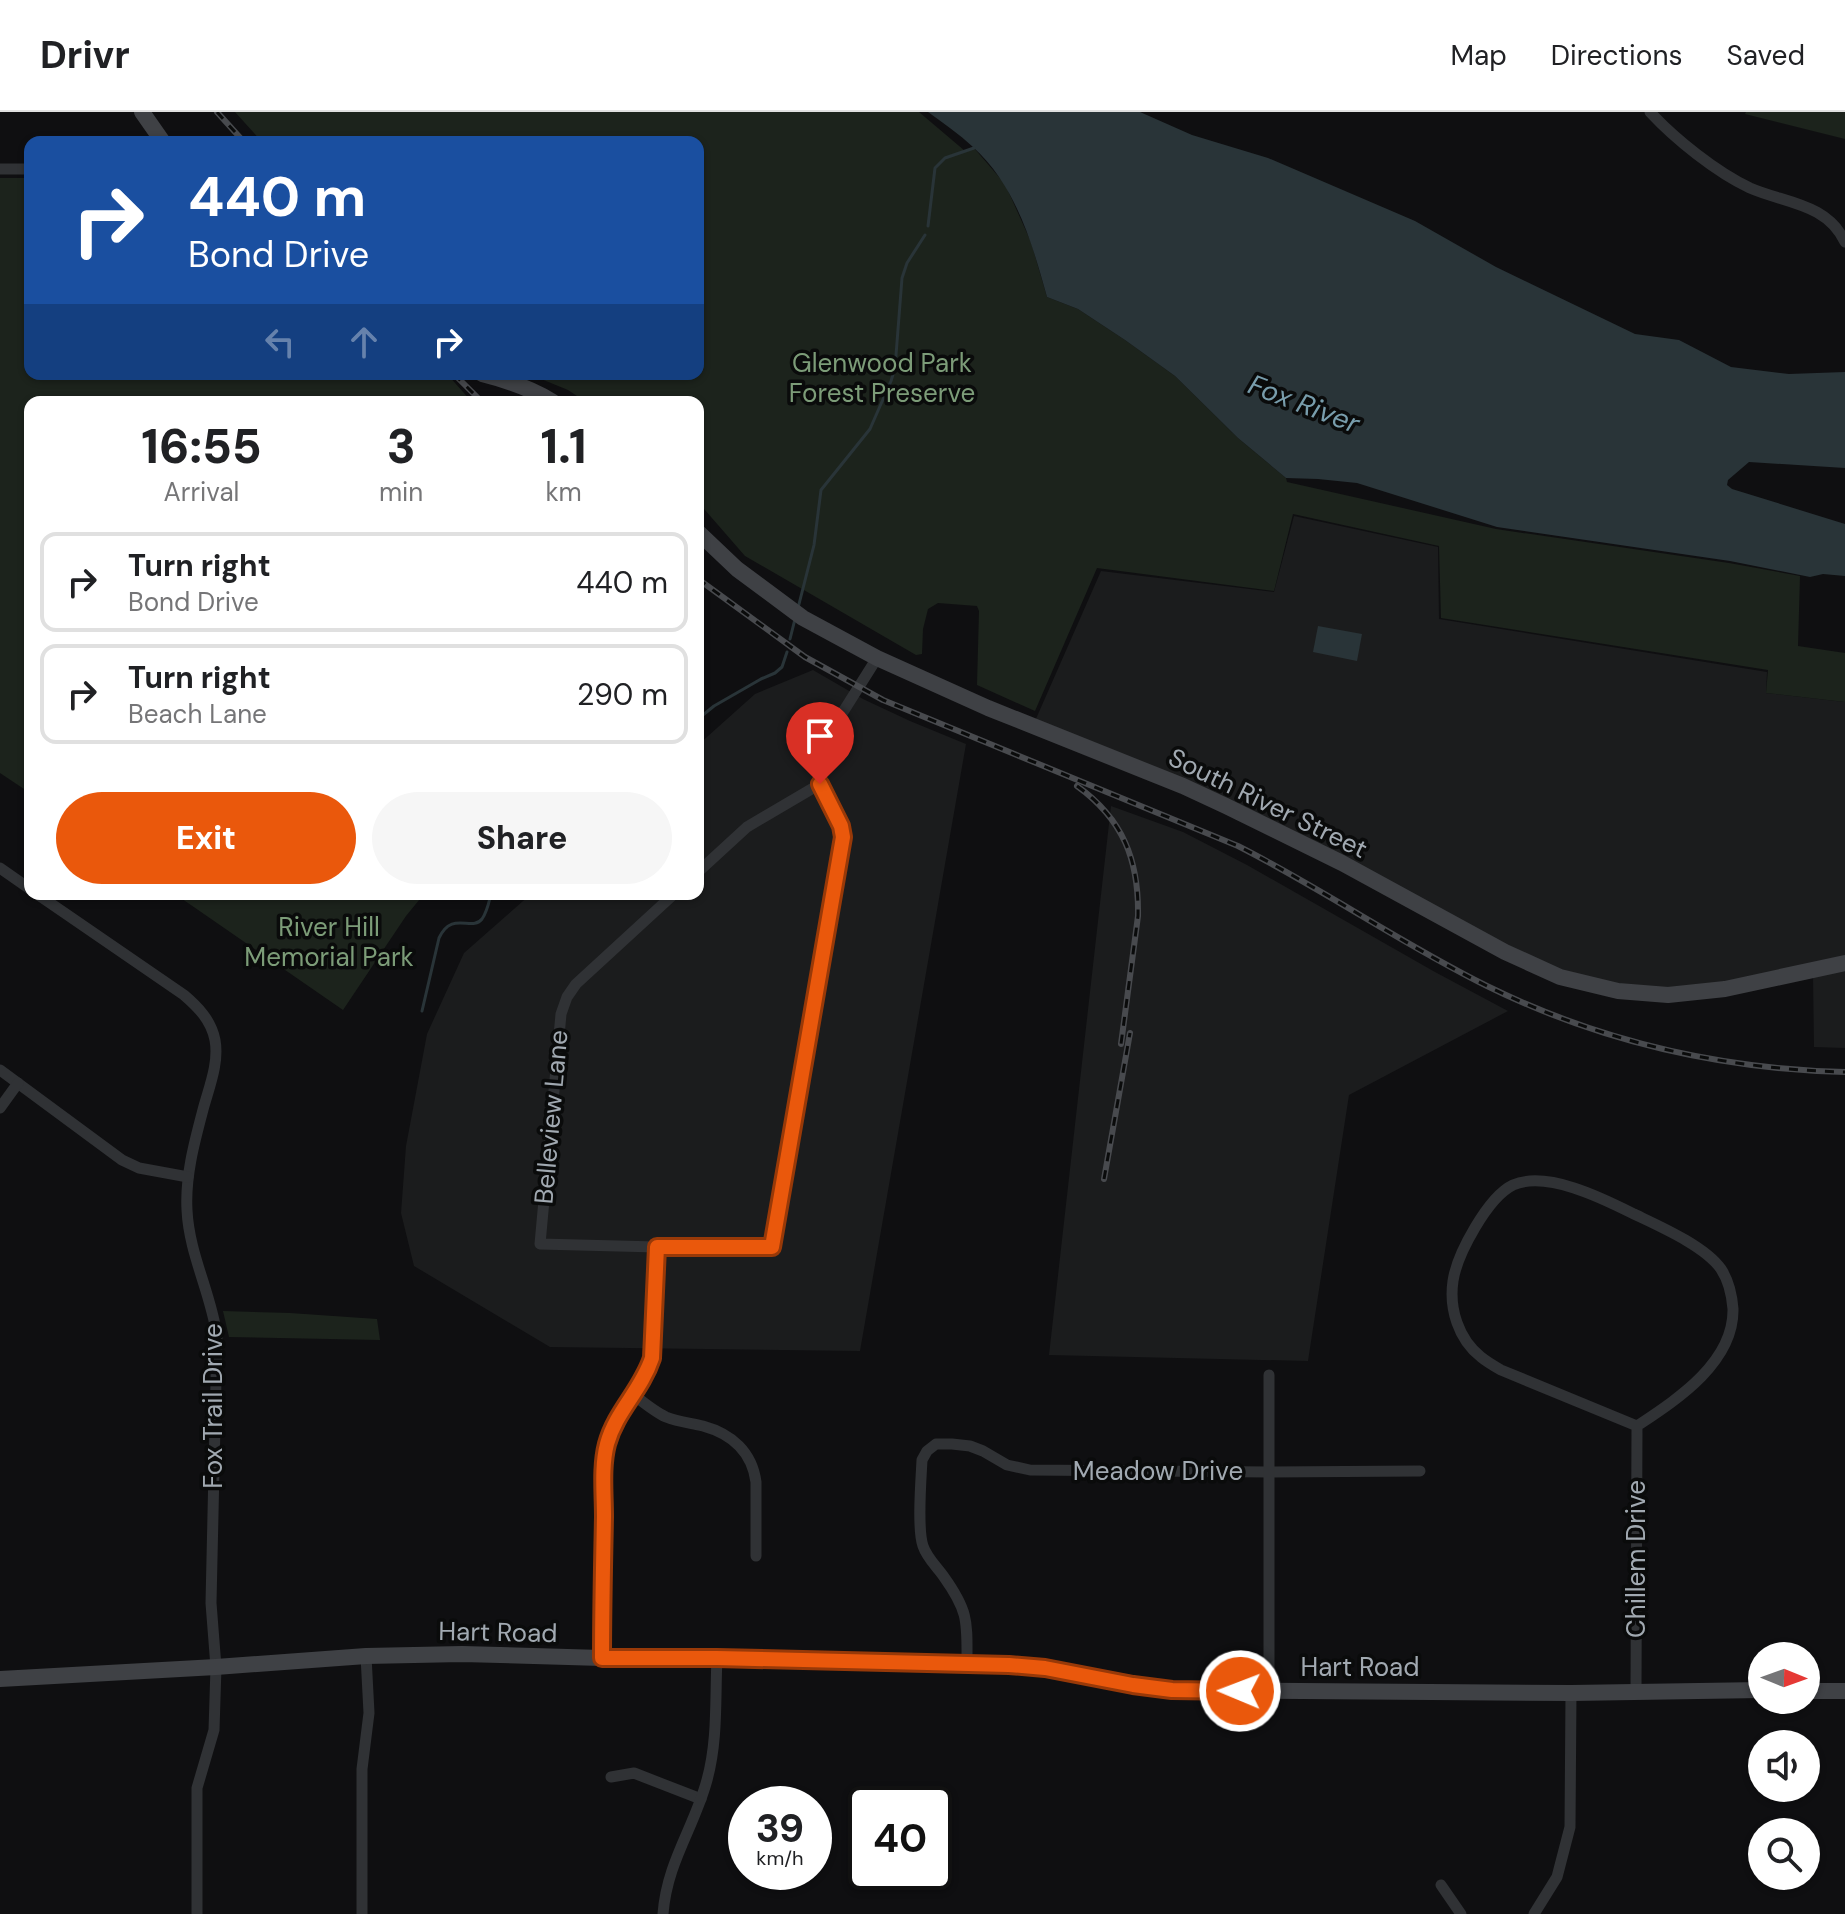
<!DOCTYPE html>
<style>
body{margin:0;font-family:"DM Sans",sans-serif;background:#f6f6f6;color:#202124;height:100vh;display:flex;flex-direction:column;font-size:30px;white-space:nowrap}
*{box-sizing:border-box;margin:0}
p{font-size:26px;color:#757577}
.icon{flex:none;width:44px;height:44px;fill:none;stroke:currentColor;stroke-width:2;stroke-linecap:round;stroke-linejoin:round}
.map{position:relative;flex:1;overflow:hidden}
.drawer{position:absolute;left:24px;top:284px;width:680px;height:504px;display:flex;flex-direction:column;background:#fff;border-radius:16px;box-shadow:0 2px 6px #0004}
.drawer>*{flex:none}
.banner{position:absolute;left:24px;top:24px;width:680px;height:244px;border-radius:16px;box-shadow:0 2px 6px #0004;background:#1a4fa0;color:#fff;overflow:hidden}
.needle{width:52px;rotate:91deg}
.tools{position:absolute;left:1748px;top:1530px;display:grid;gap:16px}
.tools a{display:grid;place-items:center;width:72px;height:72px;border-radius:50%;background:#fff;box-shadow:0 2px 6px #0004;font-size:40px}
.speed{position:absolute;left:728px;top:1674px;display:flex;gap:16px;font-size:40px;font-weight:700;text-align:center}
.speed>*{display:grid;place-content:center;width:104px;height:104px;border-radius:50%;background:#fff;box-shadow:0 2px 6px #0004;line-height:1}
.speed small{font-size:20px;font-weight:400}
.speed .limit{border:4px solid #111;border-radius:12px;background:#fff;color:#111}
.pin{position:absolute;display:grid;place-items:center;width:68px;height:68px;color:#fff;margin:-82px -34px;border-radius:50% 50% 50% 0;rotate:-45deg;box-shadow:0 0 8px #0007}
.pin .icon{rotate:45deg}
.me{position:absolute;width:88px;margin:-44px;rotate:271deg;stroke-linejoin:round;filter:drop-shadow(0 0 6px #0008)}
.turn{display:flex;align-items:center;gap:28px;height:168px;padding:0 32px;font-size:36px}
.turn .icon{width:104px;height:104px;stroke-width:2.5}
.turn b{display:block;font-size:56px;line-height:68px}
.lanes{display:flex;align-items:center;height:76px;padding:0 32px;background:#0003;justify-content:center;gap:40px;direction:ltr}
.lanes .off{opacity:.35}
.eta{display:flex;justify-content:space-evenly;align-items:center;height:136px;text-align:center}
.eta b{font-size:48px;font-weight:800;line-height:56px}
.button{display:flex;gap:16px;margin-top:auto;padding:16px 32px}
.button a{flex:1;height:92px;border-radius:48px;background:#ea580c;color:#fff;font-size:32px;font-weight:800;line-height:92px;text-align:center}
.button a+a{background:#f6f6f6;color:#202124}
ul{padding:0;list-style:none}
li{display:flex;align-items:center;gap:24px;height:100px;margin:0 16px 12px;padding:0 16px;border:4px solid #e0e0e0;border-radius:16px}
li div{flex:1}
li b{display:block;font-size:30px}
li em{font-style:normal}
header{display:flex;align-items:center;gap:48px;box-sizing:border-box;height:112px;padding:0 40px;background:#fff;border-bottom:2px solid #e0e0e0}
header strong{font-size:38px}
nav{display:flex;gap:44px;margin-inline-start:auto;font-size:28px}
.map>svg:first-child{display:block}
.built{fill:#1b1c1d}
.green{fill:#1c231c}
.water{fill:#293438}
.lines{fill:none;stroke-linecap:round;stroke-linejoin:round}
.stream{stroke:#293438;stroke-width:3}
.street{stroke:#303235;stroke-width:11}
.secondary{stroke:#3f4145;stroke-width:16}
.rail-casing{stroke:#484a4e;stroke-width:6}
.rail{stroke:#0a0b0b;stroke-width:3;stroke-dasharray:9;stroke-linecap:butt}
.route-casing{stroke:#983908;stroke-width:20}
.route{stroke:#ea580c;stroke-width:14}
.labels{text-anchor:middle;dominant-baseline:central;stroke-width:7;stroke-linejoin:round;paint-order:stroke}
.park-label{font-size:26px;fill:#7c9c78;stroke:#0a0b0b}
.street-label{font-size:26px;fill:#a1a9b1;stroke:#0a0b0b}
.water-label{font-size:28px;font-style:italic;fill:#789dac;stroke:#0a0b0b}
</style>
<header>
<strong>Drivr</strong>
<nav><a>Map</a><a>Directions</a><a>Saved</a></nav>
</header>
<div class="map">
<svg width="1845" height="1802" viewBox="0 0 1845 1802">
<rect width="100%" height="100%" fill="#0f0f11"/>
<!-- built -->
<g class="built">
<polygon points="1294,404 1438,435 1439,507 1767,560 1766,581 1845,590 1845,846 1717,874 1665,877 1615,874 1548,855 1035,609 1101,459 1274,480"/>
<polygon points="813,558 863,587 910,609 966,632 860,1239 550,1235 414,1154 401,1101 406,1034 427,922 464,841 531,782 698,782 698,633 755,582"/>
<polygon points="1111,694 1183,720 1247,753 1435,860 1508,899 1349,983 1308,1249 1049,1243"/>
<polygon points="1845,857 1845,936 1814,935 1813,864"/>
</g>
<!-- green -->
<g class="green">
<polygon points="235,0 919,0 965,39 974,36 1005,72 1031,130 1047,185 1078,197 1125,228 1175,264 1238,326 1286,366 1287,370 1496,417 1729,451 1800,464 1798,534 1845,541 1845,590 1766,581 1768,558 1441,506 1439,434 1293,402 1274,479 1097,456 1035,599 977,573 979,499 977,494 938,491 928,497 923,517 922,542 916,543 745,444 698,390 698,290 586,290 568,278 529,262 698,262 698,30 262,30"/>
<polygon points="1746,0 1845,0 1845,27 1745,2"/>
<polygon points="0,66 30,66 30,262 447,262 472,290 30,290 30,681 0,661"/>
<polygon points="175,782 424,782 406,804 343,898"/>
<polygon points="223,1199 290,1201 377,1207 380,1228 229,1225"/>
</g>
<!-- water -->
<g class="water">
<path d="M928,0H1140L1192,23L1268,46L1415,109L1496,155L1635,222L1679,228L1731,255L1789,262L1845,260V356L1749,350L1728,368L1727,373L1732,377L1845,412V464L1823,462L1810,465L1730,449L1497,415L1357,371L1318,367L1286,366L1238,326L1175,264L1125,228L1078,197L1047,185C1032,131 1016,74 973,35C959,22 943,11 928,0Z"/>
<polygon points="1318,514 1362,522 1357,549 1313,540"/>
</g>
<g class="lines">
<!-- stream -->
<g class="stream">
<polyline points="928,114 935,56 945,46 974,36"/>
<polyline points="798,496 814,433 821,378 870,317 891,269 895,256 902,166 907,151 925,123"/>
<polyline points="790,527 795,507"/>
<polyline points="698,607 714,594 761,567 775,561 782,555 787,540"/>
<path d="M422,899L439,826C452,798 472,820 482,807C487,800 489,790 491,782"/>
</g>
<!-- street -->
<g class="street">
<path d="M1650,0C1675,27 1716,60 1750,76C1784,91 1827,91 1845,130"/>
<polyline points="0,57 30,57"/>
<polyline points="820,672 827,632 843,600 877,546"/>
<polyline points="0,756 30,777"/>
<polyline points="698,760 747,715 820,672"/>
<path d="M37,782L184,883C198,895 211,908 215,928C219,950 210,973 204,994C195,1028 185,1063 187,1098C189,1142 211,1181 217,1224L211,1491L216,1555L214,1618L197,1676V1802"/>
<polyline points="674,782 576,872 567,885 561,902 540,1132 657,1135 772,1135 843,725 841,714 820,672"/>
<polyline points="0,958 122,1048 139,1056 188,1065"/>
<polyline points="0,996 18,971"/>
<path d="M634,1283C644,1291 655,1300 666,1305C678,1310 691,1311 703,1314C732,1322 752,1340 756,1370V1444"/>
<polyline points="602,1546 604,1347 613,1314 619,1302 634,1283 648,1257 652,1246 657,1135"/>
<path d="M967,1551C967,1510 969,1500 944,1465C937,1455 927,1446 923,1434C917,1417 921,1368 922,1348L927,1339L936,1332H952L970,1334L983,1339L1007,1353L1030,1358L1269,1360L1420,1359"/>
<polyline points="1269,1579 1269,1263"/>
<path d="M1636,1580L1637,1314L1501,1258C1494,1254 1487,1250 1481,1245C1458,1227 1449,1196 1453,1169C1457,1142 1488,1085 1513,1073C1547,1058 1604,1087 1634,1102C1659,1114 1705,1134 1721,1157C1729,1169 1732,1184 1733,1197C1734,1251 1676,1288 1637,1314"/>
<polyline points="611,1665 634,1661 701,1687"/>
<polyline points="1441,1773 1461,1802"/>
<polyline points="362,1802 362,1657 369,1601 366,1544"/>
<path d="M663,1802C667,1750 694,1716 707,1668C718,1628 715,1587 717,1546"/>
<polyline points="1534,1802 1557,1765 1570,1715 1571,1581"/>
</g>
<!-- secondary -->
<g class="secondary">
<polyline points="142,0 163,30"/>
<path d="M482,262C506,268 532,277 553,290"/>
<polyline points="698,420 737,457 803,506 877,546 988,596 1183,674 1226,694 1342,751 1505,840 1560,865 1618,879 1668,883 1725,877 1845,851"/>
<path d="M0,1567L216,1555L366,1544L462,1542L602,1546H717L1009,1553C1064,1557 1117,1570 1172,1578L1571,1581L1762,1578"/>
<polyline points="1806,1579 1845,1579"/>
</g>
<defs>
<g id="rail">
<polyline points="217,0 244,30"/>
<polyline points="454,262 482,290"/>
<path d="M698,467L805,545L883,588L1238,734C1323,777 1402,832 1487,874C1599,929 1721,957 1845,960"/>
<path d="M1077,674C1123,707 1139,748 1138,804L1121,932"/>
<polyline points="1104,1067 1130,921"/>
</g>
</defs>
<!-- rail casing -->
<use href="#rail" class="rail-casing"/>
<!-- rail -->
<use href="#rail" class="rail"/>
</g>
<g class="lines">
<defs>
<path id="route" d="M820,672L841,714L843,725L772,1135H657L652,1246C641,1279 616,1299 607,1332C601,1355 604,1381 604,1405C603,1452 602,1499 602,1546H717L1009,1553L1045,1556L1133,1573L1172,1578L1240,1579"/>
</defs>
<!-- route casing -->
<use href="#route" class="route-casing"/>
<!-- route -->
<use href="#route" class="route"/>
</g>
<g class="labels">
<!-- park labels -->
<g class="park-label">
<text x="882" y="251">Glenwood Park<tspan x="882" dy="30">Forest Preserve</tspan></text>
<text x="329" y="815">River Hill<tspan x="329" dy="30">Memorial Park</tspan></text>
</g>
<!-- street labels -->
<g class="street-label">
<text transform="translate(1268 691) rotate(26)">South River Street</text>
<text transform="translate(551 1005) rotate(-85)">Belleview Lane</text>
<text transform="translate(213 1294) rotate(-90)">Fox Trail Drive</text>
<text x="1158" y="1359">Meadow Drive</text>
<text transform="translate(1636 1447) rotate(-90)">Chillem Drive</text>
<text transform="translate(498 1520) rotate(1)">Hart Road</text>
<text x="1360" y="1555">Hart Road</text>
</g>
<!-- water labels -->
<g class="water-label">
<text transform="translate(1304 292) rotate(21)">Fox River</text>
</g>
</g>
</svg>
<div class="tools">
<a><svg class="needle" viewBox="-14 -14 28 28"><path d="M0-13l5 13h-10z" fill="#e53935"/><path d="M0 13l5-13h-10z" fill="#757577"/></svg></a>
<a><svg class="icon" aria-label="sound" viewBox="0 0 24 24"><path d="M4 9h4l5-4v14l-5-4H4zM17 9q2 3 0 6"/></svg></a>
<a><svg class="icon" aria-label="search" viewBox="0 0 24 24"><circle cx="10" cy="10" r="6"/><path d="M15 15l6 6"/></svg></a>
</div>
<div class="speed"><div>39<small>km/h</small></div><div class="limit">40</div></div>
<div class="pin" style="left:820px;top:672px;background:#d93025"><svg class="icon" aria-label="arrive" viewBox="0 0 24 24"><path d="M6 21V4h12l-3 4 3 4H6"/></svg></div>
<svg class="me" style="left:1240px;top:1579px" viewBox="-20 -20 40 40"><circle r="17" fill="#ea580c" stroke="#fff" stroke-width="3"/><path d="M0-11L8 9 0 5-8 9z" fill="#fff"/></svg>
<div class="banner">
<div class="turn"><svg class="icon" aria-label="right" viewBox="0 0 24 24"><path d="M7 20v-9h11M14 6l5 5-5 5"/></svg><div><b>440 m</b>Bond Drive</div></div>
<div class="lanes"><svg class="icon off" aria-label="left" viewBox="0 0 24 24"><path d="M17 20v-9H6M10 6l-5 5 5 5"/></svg><svg class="icon off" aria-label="ahead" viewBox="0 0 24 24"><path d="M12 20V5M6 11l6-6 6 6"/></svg><svg class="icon" aria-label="right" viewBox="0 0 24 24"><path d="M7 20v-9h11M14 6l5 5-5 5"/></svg></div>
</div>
<section class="drawer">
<div class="eta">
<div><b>16:55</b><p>Arrival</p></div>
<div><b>3</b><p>min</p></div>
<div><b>1.1</b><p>km</p></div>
</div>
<ul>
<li><svg class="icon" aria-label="right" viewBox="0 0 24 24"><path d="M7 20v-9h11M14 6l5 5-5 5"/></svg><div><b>Turn right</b><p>Bond Drive</p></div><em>440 m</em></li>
<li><svg class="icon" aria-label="right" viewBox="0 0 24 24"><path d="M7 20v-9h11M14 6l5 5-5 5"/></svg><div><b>Turn right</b><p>Beach Lane</p></div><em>290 m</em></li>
</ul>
<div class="button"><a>Exit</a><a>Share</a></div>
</section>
</div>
